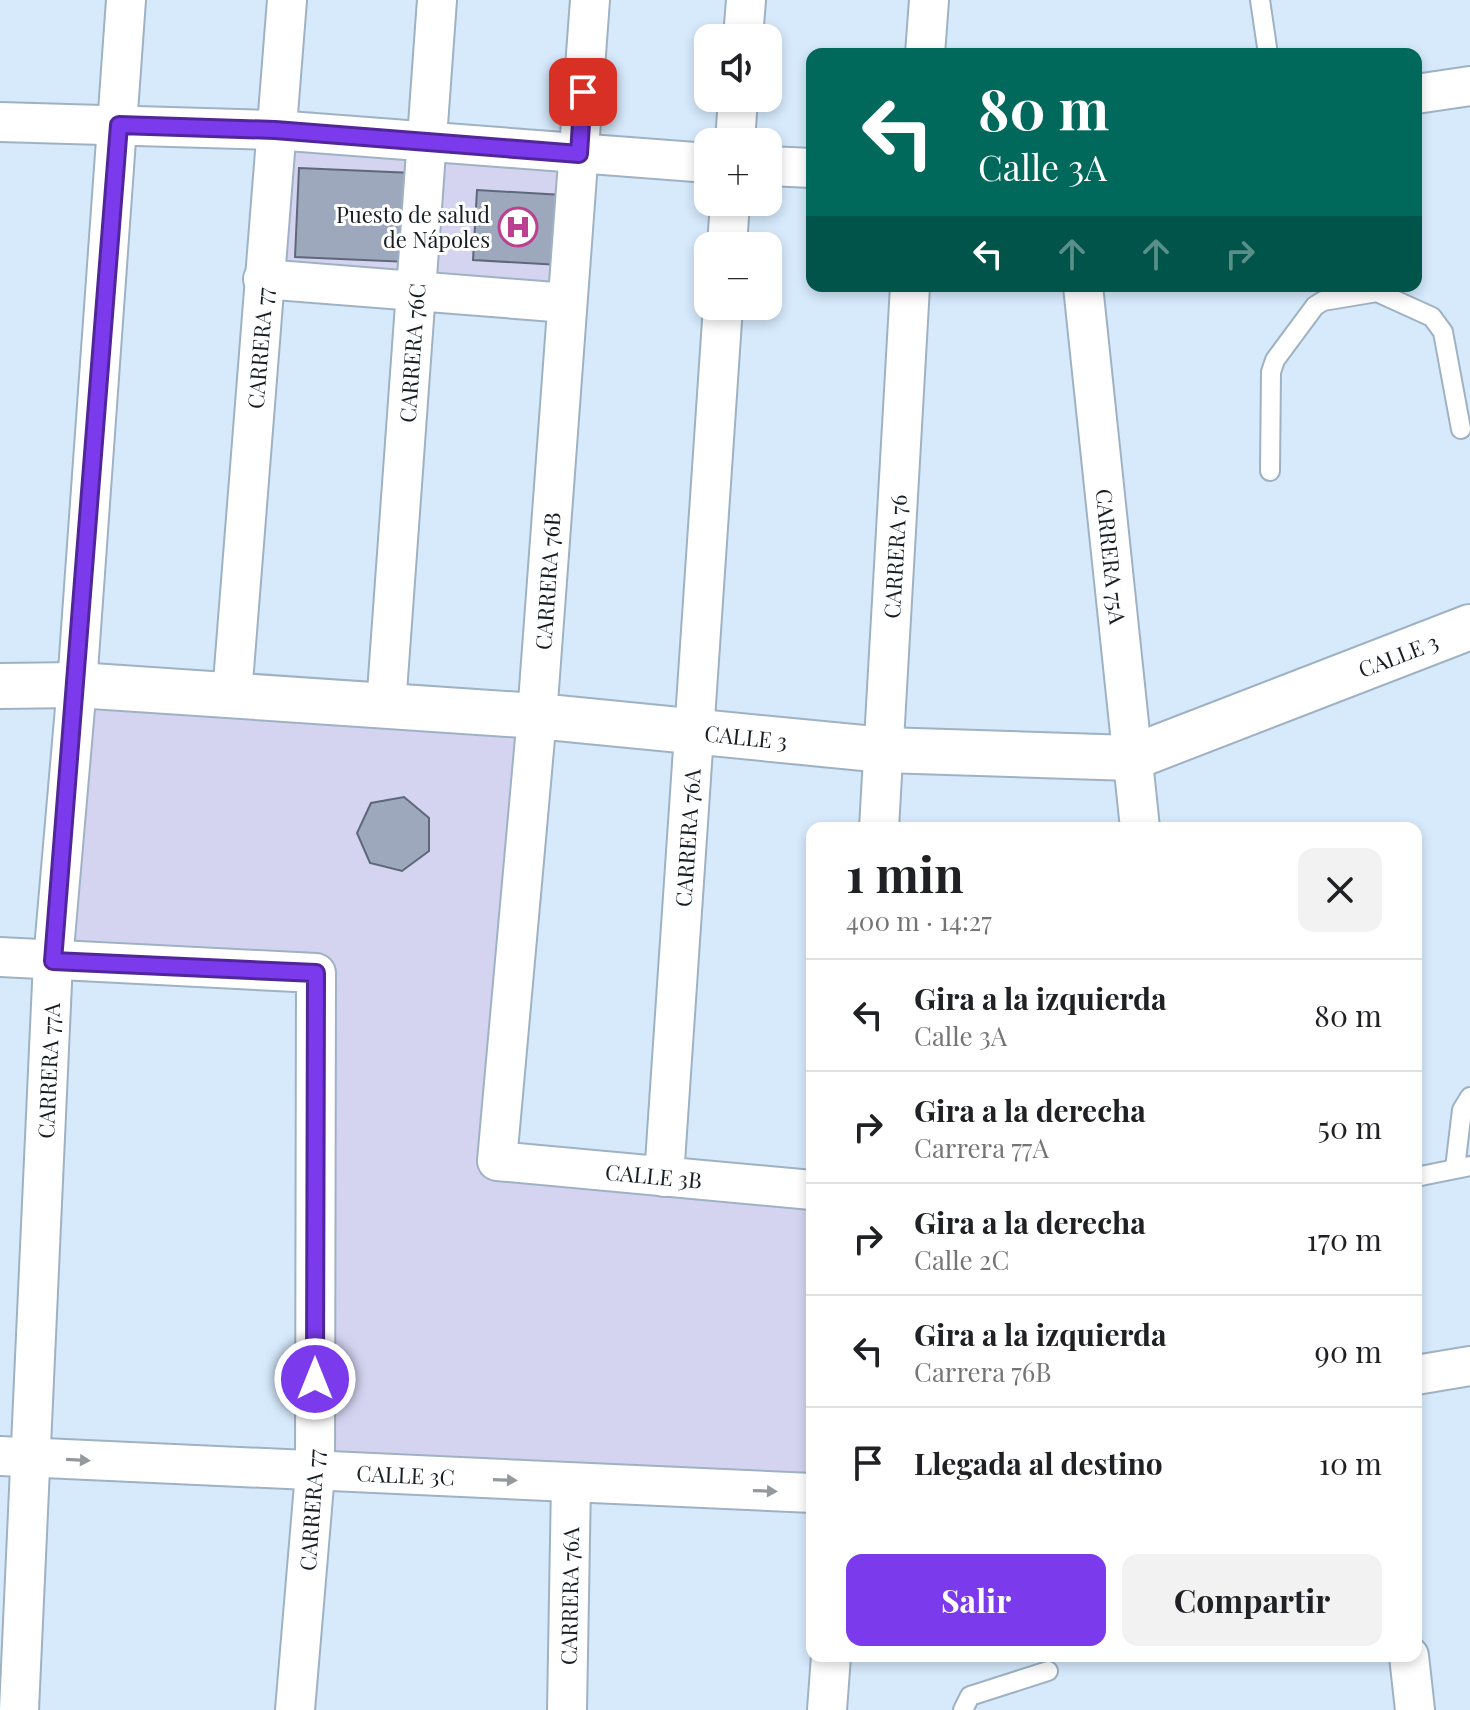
<!DOCTYPE html>
<html lang="es">
<meta charset="utf-8">
<style>
body{margin:0;font-family:"Playfair Display",serif;background:#f2f2f2;color:#202124;height:100vh;display:flex;flex-direction:column;font-size:30px;white-space:nowrap}
*{box-sizing:border-box;margin:0}
p{font-size:26px;color:#757577}
.icon{flex:none;width:44px;height:44px;fill:none;stroke:currentColor;stroke-width:2;stroke-linecap:round;stroke-linejoin:round}
.map{position:relative;flex:1;overflow:hidden}
.details{position:absolute;left:806px;top:822px;width:616px;height:840px;display:flex;flex-direction:column;background:#fff;border-radius:16px;box-shadow:0 4px 12px #0003}
.details>*{flex:none}
.top-card{position:absolute;left:806px;top:48px;width:616px;height:244px;border-radius:16px;box-shadow:0 4px 12px #0003;background:#00695c;color:#fff;overflow:hidden}
.controls{position:absolute;left:694px;top:24px;display:grid;gap:16px}
.controls a{display:grid;place-items:center;width:88px;height:88px;border-radius:16px;background:#fff;box-shadow:0 4px 12px #0003;font-size:40px}
.pin{position:absolute;display:grid;place-items:center;width:68px;height:68px;color:#fff;margin:-34px;border-radius:16px;box-shadow:0 4px 12px #0006}
.me{position:absolute;width:88px;margin:-44px;rotate:0deg;stroke-linejoin:round;filter:drop-shadow(0 0 6px #0008)}
.turn{display:flex;align-items:center;gap:28px;height:168px;padding:0 40px;font-size:36px}
.turn .icon{width:104px;height:104px;stroke-width:2.5}
.turn b{display:block;font-size:56px;line-height:68px}
.lanes{display:flex;align-items:center;height:76px;padding:0 40px;background:#0003;justify-content:center;gap:40px;direction:ltr}
.lanes .off{opacity:.35}
.round{display:grid;place-items:center;flex:none;width:84px;height:84px;border-radius:16px;background:#f2f2f2}
.headline{display:flex;align-items:center;justify-content:space-between;height:136px;padding:0 40px}
h1{font-size:48px;font-weight:700;line-height:60px}
.button{display:flex;gap:16px;margin-top:auto;padding:16px 40px}
.button a{flex:1;height:92px;border-radius:16px;background:#7c3aed;color:#fff;font-size:32px;font-weight:700;line-height:92px;text-align:center}
.button a+a{background:#f2f2f2;color:#202124}
ul{padding:0;list-style:none}
li{display:flex;align-items:center;gap:24px;height:112px;padding:0 40px;border-top:2px solid #e0e0e0}
li div{flex:1}
li b{display:block;font-size:30px}
li em{font-style:normal}
.map>svg:first-child{display:block}
.green{fill:#d4d4f1}
.building{fill:#9ea8bd;stroke:#5f687b;stroke-width:2}
.lines{fill:none;stroke-linecap:round;stroke-linejoin:round}
.service-casing{stroke:#9fb2c3;stroke-width:22}
.minor-casing{stroke:#9fb2c3;stroke-width:42}
.tertiary-casing{stroke:#9fb2c3;stroke-width:48}
.service{stroke:#fff;stroke-width:18}
.minor{stroke:#fff;stroke-width:38}
.tertiary{stroke:#fff;stroke-width:44}
.oneway{fill:#96999c}
.route-casing{stroke:#51269a;stroke-width:20}
.route{stroke:#7c3aed;stroke-width:14}
.labels{text-anchor:middle;dominant-baseline:central;stroke-width:6;stroke-linejoin:round;paint-order:stroke}
.poi-label{font-size:22px;fill:#161d23;stroke:#fff;text-anchor:end}
.street-label{font-size:22px;fill:#161d23;stroke:#fff}
</style>
<div class="map">
<svg width="1470" height="1710" viewBox="0 0 1470 1710">
<rect width="100%" height="100%" fill="#d6eafc"/>
<!-- green -->
<g class="green">
<polygon points="275,130 579,154 567,303 263,279"/>
<polygon points="77,685 537,716 497,1160 812,1190 812,1493 315,1473 316,973 53,961"/>
</g>
<!-- building -->
<g class="building">
<polygon points="299,168 413,173 409,262 295,257"/>
<polygon points="477,190 563,195 560,265 473,260"/>
<polygon points="404,797 429,818 429,851 402,871 370,863 357,833 371,803"/>
</g>
<g class="lines">
<defs>
<g id="service">
<polyline points="1260,0 1268,54"/>
<polyline points="1270,471 1271,372 1275,360 1315,306 1323,301 1377,292 1432,317 1443,332 1461,429"/>
<polyline points="1455,1168 1462,1110 1470,1097"/>
<polyline points="1416,1177 1470,1166"/>
<polyline points="963,1710 970,1696 1048,1671"/>
</g>
<g id="minor">
<path id="s1" d="M590,0L537,716L497,1161L812,1190"/>
<polyline points="743,38 746,0"/>
<polyline points="925,54 929,0"/>
<polyline points="1416,94 1470,86"/>
<polyline points="0,122 275,130 708,163"/>
<polyline points="735,142 738,98"/>
<polyline points="768,166 812,168"/>
<polyline points="727,246 730,202"/>
<polyline points="263,279 567,303"/>
<path id="s2" d="M1083,286L1140,828"/>
<path id="s3" d="M232,695L287,0"/>
<path id="s4" d="M386,706L437,0"/>
<path id="s5" d="M879,828L910,286"/>
<polyline points="0,957 316,973 315,1473 295,1710"/>
<path id="s6" d="M664,1177L723,306"/>
<polyline points="1416,1375 1470,1366"/>
<path id="s7" d="M0,1456L812,1493"/>
<polyline points="1409,1656 1415,1710"/>
<path id="s8" d="M19,1710L53,961L77,685L126,0"/>
<path id="s9" d="M567,1710L571,1483"/>
<polyline points="827,1710 831,1656"/>
</g>
<g id="tertiary">
<path id="s10" d="M0,686L77,685L537,716L884,750L1131,758L1470,627"/>
</g>
</defs>
<!-- service casing -->
<use href="#service" class="service-casing"/>
<!-- minor casing -->
<use href="#minor" class="minor-casing"/>
<!-- tertiary casing -->
<use href="#tertiary" class="tertiary-casing"/>
<!-- service -->
<use href="#service" class="service"/>
<!-- minor -->
<use href="#minor" class="minor"/>
<!-- tertiary -->
<use href="#tertiary" class="tertiary"/>
</g>
<!-- one-way arrows -->
<defs><path id="oneway-solid" d="M-6-.8H1V-3.2L6.5 0L1 3.2V.8H-6Z" transform="scale(2)"/></defs>
<g class="oneway">
<use href="#oneway-solid" transform="translate(78 1460) rotate(3)"/>
<use href="#oneway-solid" transform="translate(505 1480) rotate(2)"/>
<use href="#oneway-solid" transform="translate(765 1491) rotate(2)"/>
</g>
<g class="lines">
<defs>
<polyline id="route" points="315,1379 316,973 53,961 119,125 275,130 579,154 583,92"/>
</defs>
<!-- route casing -->
<use href="#route" class="route-casing"/>
<!-- route -->
<use href="#route" class="route"/>
</g>
<!-- icons -->
<defs>
<symbol id="hospital-ring" viewBox="-11 -11 22 22"><circle r="9.5" fill="#fff" stroke="#bc4090" stroke-width="1.5"/><path d="M-5-5h3v3.5h4V-5h3V5h-3V1.5h-4V5h-3Z" fill="#bc4090"/></symbol>
</defs>
<g fill-rule="evenodd">
<use href="#hospital-ring" x="496" y="205" width="44" height="44"/>
</g>
<g class="labels">
<!-- poi labels -->
<g class="poi-label">
<text x="490" y="214">Puesto de salud<tspan x="490" dy="25">de Nápoles</tspan></text>
</g>
<!-- street labels -->
<g class="street-label">
<text stroke="none"><textPath href="#s3" startOffset="348">CARRERA 77</textPath></text>
<text stroke="none"><textPath href="#s4" startOffset="354">CARRERA 76C</textPath></text>
<text stroke="none"><textPath href="#s5" startOffset="272">CARRERA 76</textPath></text>
<text stroke="none"><textPath href="#s2" startOffset="272">CARRERA 75A</textPath></text>
<text transform="translate(547 581) rotate(-86)">CARRERA 76B</text>
<text stroke="none"><textPath href="#s10" startOffset="1420">CALLE 3</textPath></text>
<text stroke="none"><textPath href="#s10" startOffset="748">CALLE 3</textPath></text>
<text stroke="none"><textPath href="#s6" startOffset="340">CARRERA 76A</textPath></text>
<text stroke="none"><textPath href="#s8" startOffset="640">CARRERA 77A</textPath></text>
<text stroke="none"><textPath href="#s1" startOffset="1322">CALLE 3B</textPath></text>
<text stroke="none"><textPath href="#s7" startOffset="406">CALLE 3C</textPath></text>
<text transform="translate(311 1510) rotate(-86)">CARRERA 77</text>
<text stroke="none"><textPath href="#s9" startOffset="114">CARRERA 76A</textPath></text>
</g>
</g>
</svg>
<div class="controls">
<a><svg class="icon" aria-label="sound" viewBox="0 0 24 24"><path d="M4 9h4l5-4v14l-5-4H4zM17 9q2 3 0 6"/></svg></a>
<a>+</a>
<a>−</a>
</div>
<div class="pin" style="left:583px;top:92px;background:#d93025"><svg class="icon" aria-label="arrive" viewBox="0 0 24 24"><path d="M6 21V4h12l-3 4 3 4H6"/></svg></div>
<svg class="me" style="left:315px;top:1379px" viewBox="-20 -20 40 40"><circle r="17" fill="#7c3aed" stroke="#fff" stroke-width="3"/><path d="M0-11L8 9 0 5-8 9z" fill="#fff"/></svg>
<div class="top-card">
<div class="turn"><svg class="icon" aria-label="left" viewBox="0 0 24 24"><path d="M17 20v-9H6M10 6l-5 5 5 5"/></svg><div><b>80 m</b>Calle 3A</div></div>
<div class="lanes"><svg class="icon" aria-label="left" viewBox="0 0 24 24"><path d="M17 20v-9H6M10 6l-5 5 5 5"/></svg><svg class="icon off" aria-label="ahead" viewBox="0 0 24 24"><path d="M12 20V5M6 11l6-6 6 6"/></svg><svg class="icon off" aria-label="ahead" viewBox="0 0 24 24"><path d="M12 20V5M6 11l6-6 6 6"/></svg><svg class="icon off" aria-label="right" viewBox="0 0 24 24"><path d="M7 20v-9h11M14 6l5 5-5 5"/></svg></div>
</div>
<section class="details">
<div class="headline"><div><h1>1 min</h1><p>400 m · 14:27</p></div><a class="round"><svg class="icon" aria-label="close" viewBox="0 0 24 24"><path d="M6 6l12 12M18 6L6 18"/></svg></a></div>
<ul>
<li><svg class="icon" aria-label="left" viewBox="0 0 24 24"><path d="M17 20v-9H6M10 6l-5 5 5 5"/></svg><div><b>Gira a la izquierda</b><p>Calle 3A</p></div><em>80 m</em></li>
<li><svg class="icon" aria-label="right" viewBox="0 0 24 24"><path d="M7 20v-9h11M14 6l5 5-5 5"/></svg><div><b>Gira a la derecha</b><p>Carrera 77A</p></div><em>50 m</em></li>
<li><svg class="icon" aria-label="right" viewBox="0 0 24 24"><path d="M7 20v-9h11M14 6l5 5-5 5"/></svg><div><b>Gira a la derecha</b><p>Calle 2C</p></div><em>170 m</em></li>
<li><svg class="icon" aria-label="left" viewBox="0 0 24 24"><path d="M17 20v-9H6M10 6l-5 5 5 5"/></svg><div><b>Gira a la izquierda</b><p>Carrera 76B</p></div><em>90 m</em></li>
<li><svg class="icon" aria-label="arrive" viewBox="0 0 24 24"><path d="M6 21V4h12l-3 4 3 4H6"/></svg><div><b>Llegada al destino</b></div><em>10 m</em></li>
</ul>
<div class="button"><a>Salir</a><a>Compartir</a></div>
</section>
</div>
